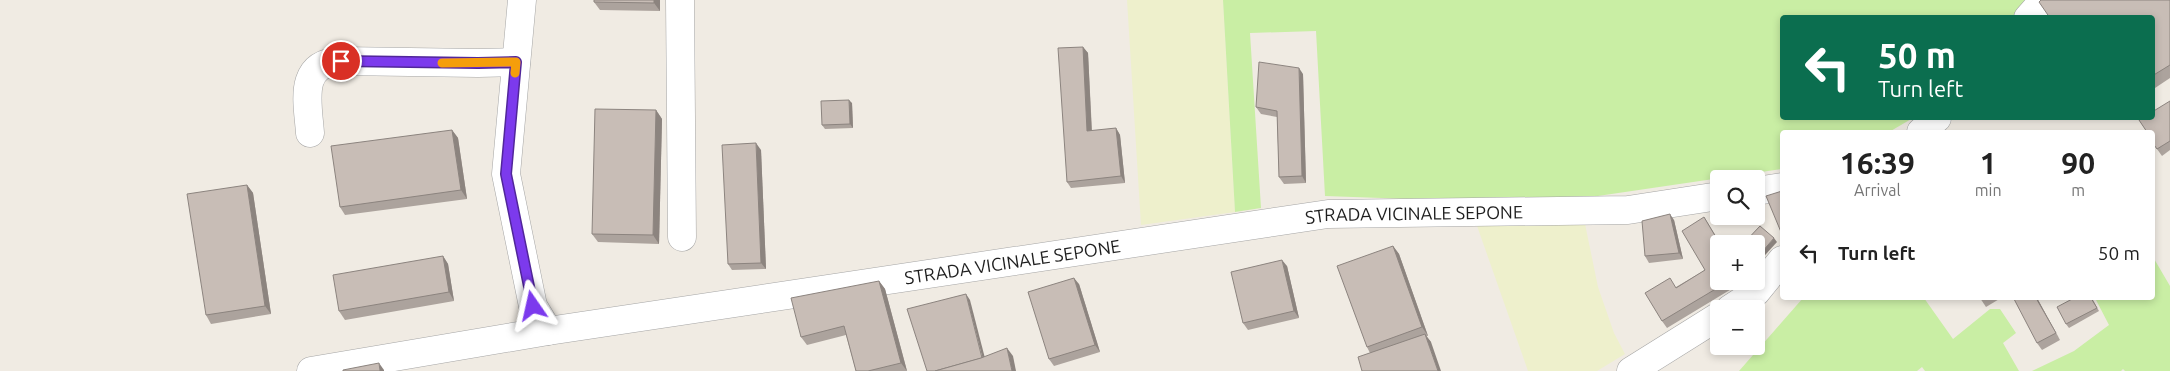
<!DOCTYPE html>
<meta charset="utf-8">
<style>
body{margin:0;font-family:Ubuntu,sans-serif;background:#f6f6f6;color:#222;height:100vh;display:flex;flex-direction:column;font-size:19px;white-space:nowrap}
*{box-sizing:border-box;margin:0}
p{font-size:16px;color:#767676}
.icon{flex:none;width:28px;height:28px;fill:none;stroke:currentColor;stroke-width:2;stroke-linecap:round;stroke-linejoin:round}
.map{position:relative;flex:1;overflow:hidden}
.details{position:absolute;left:1780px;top:130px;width:375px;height:170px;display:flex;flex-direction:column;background:#fff;border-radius:5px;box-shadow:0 2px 8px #0003}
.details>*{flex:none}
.hud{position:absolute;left:1780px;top:15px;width:375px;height:105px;border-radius:5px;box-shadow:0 2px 8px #0003;background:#0b6e4f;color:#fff;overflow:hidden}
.tools{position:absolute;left:1710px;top:170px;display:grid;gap:10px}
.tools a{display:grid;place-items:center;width:55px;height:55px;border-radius:5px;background:#fff;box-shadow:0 2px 8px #0003;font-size:25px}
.pin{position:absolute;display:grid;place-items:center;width:42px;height:42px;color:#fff;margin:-21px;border:2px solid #fff;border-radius:50%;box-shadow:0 1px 5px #0007}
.me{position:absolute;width:55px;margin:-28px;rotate:349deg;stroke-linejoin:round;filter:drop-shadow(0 0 4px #0008)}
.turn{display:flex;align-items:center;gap:18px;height:105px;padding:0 15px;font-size:22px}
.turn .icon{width:65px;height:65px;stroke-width:2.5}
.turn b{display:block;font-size:35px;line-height:42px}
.eta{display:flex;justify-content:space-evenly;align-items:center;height:85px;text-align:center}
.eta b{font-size:30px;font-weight:700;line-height:35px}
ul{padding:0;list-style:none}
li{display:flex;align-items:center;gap:15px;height:75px;padding:0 15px}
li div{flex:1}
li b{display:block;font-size:19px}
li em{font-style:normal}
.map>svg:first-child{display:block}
.farmland{fill:#eef0cc}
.grass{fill:#c9eea4}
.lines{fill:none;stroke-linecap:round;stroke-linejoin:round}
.minor-casing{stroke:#a5a5a5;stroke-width:29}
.minor{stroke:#fff;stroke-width:28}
.wall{fill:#aca39d}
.shaded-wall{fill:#8c847f}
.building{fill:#c8bdb6;stroke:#8c847f}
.route-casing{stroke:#51269a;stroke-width:12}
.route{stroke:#7c3aed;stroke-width:9}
.slow{stroke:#f59e0b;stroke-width:9}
.labels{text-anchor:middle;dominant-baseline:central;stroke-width:4;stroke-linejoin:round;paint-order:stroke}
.street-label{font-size:18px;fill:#1e1e1e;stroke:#fff}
</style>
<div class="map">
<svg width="2170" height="371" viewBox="0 0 2170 371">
<rect width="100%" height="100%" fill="#f0ebe3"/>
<!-- farmland -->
<g class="farmland">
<polygon points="1127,0 1223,0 1235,212 1141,225"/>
<polygon points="1584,219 1598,287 1614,333 1625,354 1597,371 1528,371 1476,223"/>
</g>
<!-- grass -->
<g class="grass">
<polygon points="1223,0 2031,0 2015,17 1782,18 1782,118 1913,118 1889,132 1782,132 1782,169 1591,197 1467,201 1325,196 1316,31 1250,33 1261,208 1235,212"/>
<polygon points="2153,257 2170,286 2170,371 2125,371 2123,369 2121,371 2032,371 2074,351 2109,325 2095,298 2152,298"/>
<polygon points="1803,298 1924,298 1953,339 1990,309 2000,309 2016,333 2003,343 2019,371 1925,371 1922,367 1917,371 1739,371"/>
</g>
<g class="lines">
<defs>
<g id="minor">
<polyline points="522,0 506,174 533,306 548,331"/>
<polyline points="680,0 682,237"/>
<polyline points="2028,18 2044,0"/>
<polyline points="1921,132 1937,118"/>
<path d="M310,133C308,103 297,63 341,61L478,63L516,62"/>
<polyline points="1756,191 1782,187"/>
<polyline points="1730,309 1756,292 1782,260"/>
<path id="s1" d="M311,371L548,331L1328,214L1628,210L1719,196"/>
<polyline points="1631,371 1719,316"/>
</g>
</defs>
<!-- minor casing -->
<use href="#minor" class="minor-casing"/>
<!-- minor -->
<use href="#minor" class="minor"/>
</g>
<!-- wall -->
<g class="wall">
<polygon points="660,0 660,11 600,10 594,2"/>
<polygon points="2170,0 2170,78 2152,90 2152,18"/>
<polygon points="1083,47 1088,53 1092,131 1116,128 1120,135 1125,183 1071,188 1067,182"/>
<polygon points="1303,74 1306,183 1284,184 1279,177 1277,117 1261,114 1256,107"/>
<polygon points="2170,101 2170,150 2162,156 2157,149"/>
<polygon points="852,103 853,128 825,129 822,125"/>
<polygon points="656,110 662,119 659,244 598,242 592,234"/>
<polygon points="452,130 458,138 467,199 345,215 340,207"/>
<polygon points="761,150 766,269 732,270 728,264"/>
<polygon points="247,185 253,193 271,314 211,324 206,315"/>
<polygon points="1704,217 1721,244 1719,244 1719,281 1743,281 1743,282 1667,328 1662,321 1676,287 1705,270"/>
<polygon points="1674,220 1683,259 1649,263 1645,256"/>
<polygon points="1393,246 1399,254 1428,336 1426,336 1431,342 1370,353 1367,347"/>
<polygon points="443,256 448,264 454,301 345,320 339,311"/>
<polygon points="1287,266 1299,318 1248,330 1243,323"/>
<polygon points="879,281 885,289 907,371 856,371 846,335 807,345 801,337"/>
<polygon points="1079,284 1100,352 1054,366 1049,359"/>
<polygon points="1980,298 2001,298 1986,307"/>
<polygon points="2037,298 2060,340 2042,350 2037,343"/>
<polygon points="2074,298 2092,298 2099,311 2069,328 2066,324"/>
</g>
<!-- shaded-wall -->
<g class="shaded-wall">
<polygon points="654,0 660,0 660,11 654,3"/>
<polygon points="1083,47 1088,53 1092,138 1087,131"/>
<polygon points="1299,68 1303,74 1306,183 1302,176"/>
<polygon points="849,100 852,103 853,128 850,124"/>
<polygon points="656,110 662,119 659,244 653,235"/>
<polygon points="1116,128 1120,135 1125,183 1121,176"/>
<polygon points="452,130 458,138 467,199 461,190"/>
<polygon points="756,143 761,150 766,269 761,263"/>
<polygon points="247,185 253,193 271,314 265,306"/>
<polygon points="1670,214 1674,220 1683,259 1679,253"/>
<polygon points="1774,238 1777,242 1756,265 1756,259"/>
<polygon points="1393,246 1399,254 1428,336 1422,327"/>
<polygon points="443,256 448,264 454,301 449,292"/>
<polygon points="1282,260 1287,266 1299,318 1294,311"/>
<polygon points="1074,278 1079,284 1100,352 1095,345"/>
<polygon points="879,281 885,289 907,371 901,363"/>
<polygon points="966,294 970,300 987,366 983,360"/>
<polygon points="2036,298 2037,298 2060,340"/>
<polygon points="1425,334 1431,342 1441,371 1438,371"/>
<polygon points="1007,348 1013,356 1016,371 1012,371"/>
<polygon points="379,363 384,370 384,371 380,371"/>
</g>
<!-- building -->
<g class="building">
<polygon points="594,0 654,0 654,3 594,2"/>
<polygon points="2041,0 2170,0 2170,65 2152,76 2152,18 2050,18 2039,2"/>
<polygon points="1083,47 1087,131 1116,128 1121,176 1067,182 1058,48"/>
<polygon points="1259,62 1299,68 1302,176 1279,177 1277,111 1256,107"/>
<polygon points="849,100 850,124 822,125 821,101"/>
<polygon points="2170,101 2170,141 2157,149 2152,142 2152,132 2147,132 2139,120 2143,118 2152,118 2152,112"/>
<polygon points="595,109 656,110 653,235 592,234"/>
<polygon points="452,130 461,190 340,207 331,146"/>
<polygon points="756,143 761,263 728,264 722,145"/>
<polygon points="247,185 265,306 206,315 187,194"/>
<polygon points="1782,191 1782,230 1781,232 1766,196"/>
<polygon points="1670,214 1679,253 1645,256 1642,221"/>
<polygon points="1704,217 1720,244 1719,244 1719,281 1729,281 1662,321 1645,293 1670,278 1676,288 1705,270 1682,231"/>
<polygon points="1760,226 1774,238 1756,259 1756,244 1743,244"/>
<polygon points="1393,246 1422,327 1367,347 1337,266"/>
<polygon points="443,256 449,292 339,311 333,275"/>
<polygon points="1282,260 1294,311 1243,323 1231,272"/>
<polygon points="1074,278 1095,345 1049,359 1028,292"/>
<polygon points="879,281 901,363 868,371 856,371 844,326 801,337 791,298"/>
<polygon points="966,294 982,358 935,371 927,371 907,309"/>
<polygon points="2017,298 2036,298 2056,333 2037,343 2014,299"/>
<polygon points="2074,298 2091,298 2097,308 2066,324 2057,307"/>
<polygon points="1425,334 1438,371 1362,371 1358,357"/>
<polygon points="1007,348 1012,371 935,371 981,358"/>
<polygon points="379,363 380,371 343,371 343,370"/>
</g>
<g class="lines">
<defs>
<polyline id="route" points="341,61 478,63 516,62 506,174 533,306"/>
</defs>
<!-- route casing -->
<use href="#route" class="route-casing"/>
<!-- route -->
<use href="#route" class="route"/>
<!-- slow -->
<polyline class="slow" points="442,63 516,62 515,73"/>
</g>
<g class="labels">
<!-- street labels -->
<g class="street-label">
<text stroke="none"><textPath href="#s1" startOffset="1115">STRADA VICINALE SEPONE</textPath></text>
<text stroke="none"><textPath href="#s1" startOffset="710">STRADA VICINALE SEPONE</textPath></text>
</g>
</g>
</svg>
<div class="tools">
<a><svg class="icon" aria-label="search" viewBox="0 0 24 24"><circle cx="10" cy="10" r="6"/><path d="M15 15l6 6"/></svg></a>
<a>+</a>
<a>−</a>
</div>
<div class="pin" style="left:341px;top:61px;background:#d93025"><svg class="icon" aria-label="arrive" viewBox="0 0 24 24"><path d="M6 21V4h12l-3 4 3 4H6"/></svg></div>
<svg class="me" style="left:533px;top:306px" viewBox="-20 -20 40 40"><path d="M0-17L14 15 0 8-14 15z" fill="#7c3aed" stroke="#fff" stroke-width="4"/></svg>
<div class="hud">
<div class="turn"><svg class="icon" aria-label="left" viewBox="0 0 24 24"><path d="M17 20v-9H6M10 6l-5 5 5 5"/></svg><div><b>50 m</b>Turn left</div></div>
</div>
<section class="details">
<div class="eta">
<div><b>16:39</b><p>Arrival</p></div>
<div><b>1</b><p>min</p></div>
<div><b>90</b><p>m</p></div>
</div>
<ul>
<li><svg class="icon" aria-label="left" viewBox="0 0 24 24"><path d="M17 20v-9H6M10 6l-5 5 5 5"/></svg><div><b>Turn left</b></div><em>50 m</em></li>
</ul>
</section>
</div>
